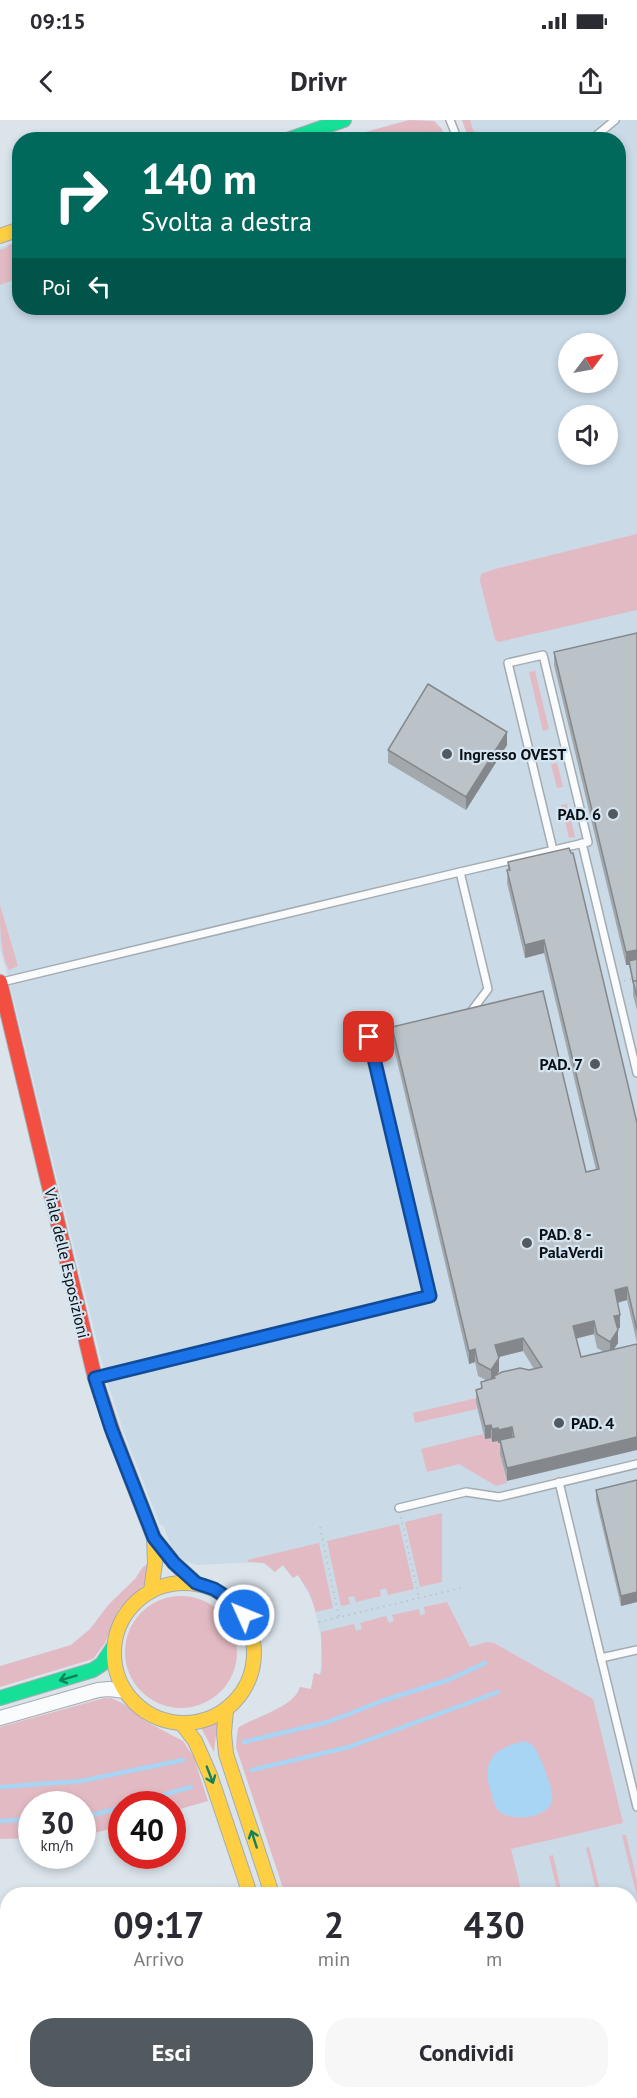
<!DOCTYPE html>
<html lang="it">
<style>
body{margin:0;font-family:"PT Sans",sans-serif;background:#f7f7f7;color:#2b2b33;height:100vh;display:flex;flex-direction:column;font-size:22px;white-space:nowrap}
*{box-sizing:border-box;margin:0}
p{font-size:20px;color:#7c7c81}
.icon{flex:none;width:33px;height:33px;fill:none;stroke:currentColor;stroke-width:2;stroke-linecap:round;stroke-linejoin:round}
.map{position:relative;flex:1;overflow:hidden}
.drawer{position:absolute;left:0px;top:1767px;width:638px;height:212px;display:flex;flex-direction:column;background:#fff;border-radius:24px 24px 0 0;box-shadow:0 3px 9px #0003}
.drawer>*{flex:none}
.banner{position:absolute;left:12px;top:12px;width:614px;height:183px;border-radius:24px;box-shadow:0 3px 9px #0003;background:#00695c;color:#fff;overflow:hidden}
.needle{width:39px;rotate:58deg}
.tools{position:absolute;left:558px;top:213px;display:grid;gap:12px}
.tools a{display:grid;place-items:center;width:60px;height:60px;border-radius:50%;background:#fff;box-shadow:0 3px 9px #0003;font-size:30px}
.speed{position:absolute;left:18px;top:1671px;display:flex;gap:12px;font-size:30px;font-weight:700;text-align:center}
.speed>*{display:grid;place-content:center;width:78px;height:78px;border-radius:50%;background:#fff;box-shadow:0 3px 9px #0003;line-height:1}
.speed small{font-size:15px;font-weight:400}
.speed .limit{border:9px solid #d22;background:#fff;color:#111}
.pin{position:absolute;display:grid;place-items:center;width:51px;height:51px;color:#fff;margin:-26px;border-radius:12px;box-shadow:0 3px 9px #0006}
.me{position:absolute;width:66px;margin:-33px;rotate:314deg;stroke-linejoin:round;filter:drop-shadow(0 0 4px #0008)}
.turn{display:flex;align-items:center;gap:21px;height:126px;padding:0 30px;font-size:27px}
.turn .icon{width:78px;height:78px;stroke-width:2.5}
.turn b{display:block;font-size:42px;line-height:51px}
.then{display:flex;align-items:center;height:57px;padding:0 30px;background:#0003;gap:12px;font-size:22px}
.eta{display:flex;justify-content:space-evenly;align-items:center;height:102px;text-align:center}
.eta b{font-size:36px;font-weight:700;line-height:42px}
.button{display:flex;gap:12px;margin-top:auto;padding:12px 30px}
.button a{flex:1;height:69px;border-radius:24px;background:#535a5f;color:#fff;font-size:24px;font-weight:700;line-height:69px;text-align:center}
.button a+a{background:#f7f7f7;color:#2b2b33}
.status{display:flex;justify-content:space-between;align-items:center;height:42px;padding:0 30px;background:#fff;direction:ltr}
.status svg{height:16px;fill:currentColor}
header{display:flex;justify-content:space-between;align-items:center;height:78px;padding:0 30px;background:#fff;font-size:27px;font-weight:700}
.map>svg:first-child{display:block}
.built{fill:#cadae7;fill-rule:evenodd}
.green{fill:#e2bac3}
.water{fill:#a8d5f4}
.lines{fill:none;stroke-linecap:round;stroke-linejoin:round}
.stream{stroke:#a8d5f4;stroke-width:4.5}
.lane-casing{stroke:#a5acb1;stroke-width:10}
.street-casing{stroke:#a5acb1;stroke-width:16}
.fast-casing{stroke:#a5acb1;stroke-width:16}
.slow-casing{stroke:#a5acb1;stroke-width:16}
.jam-casing{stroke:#a5acb1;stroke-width:16}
.path{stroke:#c1c4c7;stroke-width:2;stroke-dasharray:1.5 4.5;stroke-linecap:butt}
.lane{stroke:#fafbfc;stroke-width:7}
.street{stroke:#fafbfc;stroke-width:14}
.fast{stroke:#16e098;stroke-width:14}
.slow{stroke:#ffcf43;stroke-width:14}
.jam{stroke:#f24e42;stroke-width:14}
.wall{fill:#a2a8ac;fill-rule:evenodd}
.shaded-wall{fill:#84888c}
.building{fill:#bcc3c8;stroke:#84888c;stroke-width:1.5}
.oneway{stroke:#11825d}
.route-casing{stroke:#114b97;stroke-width:15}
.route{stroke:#1a73e8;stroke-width:10}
.poi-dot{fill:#535a5f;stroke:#d5e5f1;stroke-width:2}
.labels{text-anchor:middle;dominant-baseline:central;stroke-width:4.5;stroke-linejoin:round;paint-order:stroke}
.poi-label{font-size:16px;font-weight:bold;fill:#0a1014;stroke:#d5e5f1;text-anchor:start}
.street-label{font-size:16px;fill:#0a1014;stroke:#d5e5f1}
</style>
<div class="status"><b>09:15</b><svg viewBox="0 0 49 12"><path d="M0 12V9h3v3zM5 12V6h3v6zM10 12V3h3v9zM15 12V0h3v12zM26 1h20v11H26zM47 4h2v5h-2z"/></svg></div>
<header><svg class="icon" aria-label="back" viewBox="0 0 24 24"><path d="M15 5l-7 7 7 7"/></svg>Drivr<svg class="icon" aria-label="share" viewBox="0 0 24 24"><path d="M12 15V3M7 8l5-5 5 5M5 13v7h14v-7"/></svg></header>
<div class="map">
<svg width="637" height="1978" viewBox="0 0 637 1978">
<rect width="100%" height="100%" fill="#dbe4eb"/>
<!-- built -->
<path class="built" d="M462,0H637V1978H361L359,1971H630V1774H285L236,1620L238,1608L290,1582L297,1575L300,1567L311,1569L314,1553L320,1554L322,1523L313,1482L298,1455L293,1458L282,1445L275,1452L267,1444L258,1442L197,1445L185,1441L173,1431L163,1405H160L124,1313L105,1255L9,861L0,829V127L19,123L20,188H618V20L453,19L467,14ZM568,224H608V262H568ZM568,296H608V334H568Z"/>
<!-- green -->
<g class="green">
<polygon points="409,0 434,1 441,8 447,19 340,19"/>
<polygon points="462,0 470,0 476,19 469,19"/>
<polygon points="19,123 19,158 0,165 0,130 8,127 7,125"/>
<polygon points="637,414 637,490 503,521 498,522 495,519 480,461 481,454 495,449"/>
<polygon points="535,551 549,609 543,611 529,552"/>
<polygon points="557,643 563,667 557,668 551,644"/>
<polygon points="567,684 575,717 569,718 561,685"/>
<path d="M0,785L18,846L9,850C0,835 0,805 0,785Z"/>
<polygon points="481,1277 476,1283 477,1289 415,1303 413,1293"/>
<polygon points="483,1314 485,1319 491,1318 492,1322 512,1320 500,1334 507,1363 496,1366 459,1344 427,1352 421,1329"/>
<polygon points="442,1393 442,1462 420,1467 405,1402"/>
<polygon points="399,1404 414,1469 388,1475 386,1468 380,1470 381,1476 356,1482 354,1476 348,1477 350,1484 341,1486 327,1421"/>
<polygon points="319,1423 333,1488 316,1492 309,1472 298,1455 293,1458 283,1445 275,1452 264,1443 248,1442 248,1440"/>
<polygon points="150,1442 145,1464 119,1489 105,1523 93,1539 0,1567 0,1546 71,1525 90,1509 109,1484 135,1459 142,1448"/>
<circle cx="181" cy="1532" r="56"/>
<path d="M447,1482L470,1527L487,1522L494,1523L593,1579L623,1703L511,1729L522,1774H285L236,1627L238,1608C254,1597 294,1588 300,1567L311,1569L314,1553L320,1555L322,1549L321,1512L354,1504L356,1511L362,1509L360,1503L386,1496L389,1503L394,1501L392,1495L419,1489L420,1495L425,1494L424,1487Z"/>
<polygon points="104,1578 111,1578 124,1584 145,1601 183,1621 194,1638 208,1681 173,1691 172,1684 122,1684 121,1706 83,1716 82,1684 32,1684 31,1718 0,1719 0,1607"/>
<polygon points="218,1597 214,1632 199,1604"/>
<polygon points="626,1715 637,1761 637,1777 622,1715"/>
<polygon points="589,1727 601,1774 597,1774 586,1728"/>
<polygon points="553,1735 562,1774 558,1774 549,1736"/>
<polygon points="368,1971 429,1971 431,1978 370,1978"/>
</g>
<!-- water -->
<path class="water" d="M524,1621C526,1622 531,1623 532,1625C539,1631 555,1672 552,1681C547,1699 511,1702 499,1691C494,1686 492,1676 490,1669C481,1639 496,1628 524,1621Z"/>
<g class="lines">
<!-- stream -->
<g class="stream">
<polyline points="244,1622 328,1602 382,1581 448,1560 485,1543"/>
<polyline points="252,1650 349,1627 498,1572"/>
<polyline points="0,1667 81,1661 183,1640"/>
<polyline points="131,1684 191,1667"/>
<polyline points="82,1698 122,1687"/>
<polyline points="0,1701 32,1699"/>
</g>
<defs>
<g id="lane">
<polyline points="450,0 458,20"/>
<polyline points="591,20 615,0"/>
<polyline points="582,723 637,953"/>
<polyline points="2,862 460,752"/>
<polyline points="470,893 488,869 460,752 588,722 543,535 508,543 553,730"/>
<polyline points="98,1257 430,1176 369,917 400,910"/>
<polyline points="559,1362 601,1538 637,1530"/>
<polyline points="399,1388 466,1372 499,1377 637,1344"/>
<polyline points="601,1538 637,1687"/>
<polyline points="346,1971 348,1978"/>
<polyline points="599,1978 629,1971"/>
</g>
<polyline id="street" points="0,1598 98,1570 109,1569 125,1571"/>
<g id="fast">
<polyline points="287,20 344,0"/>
<polyline points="154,1418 174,1443 196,1463"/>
<polyline points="0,1578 93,1550 102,1544 114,1526"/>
</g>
<g id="slow">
<polyline points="0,116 20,109"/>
<polyline points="114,1315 154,1418 155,1443 151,1471"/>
<circle cx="184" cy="1533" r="70"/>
<polyline points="226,1590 224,1613 226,1634 272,1774"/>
<polyline points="182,1604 195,1621 210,1655 250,1774"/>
</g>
<g id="jam">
<polyline points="0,862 95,1258 114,1315"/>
<polyline points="310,1971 312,1978"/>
<polyline points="333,1971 335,1978"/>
</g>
</defs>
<!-- lane casing -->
<use href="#lane" class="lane-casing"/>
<!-- street casing -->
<use href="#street" class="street-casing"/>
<!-- fast casing -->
<use href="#fast" class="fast-casing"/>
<!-- slow casing -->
<use href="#slow" class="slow-casing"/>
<!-- jam casing -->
<use href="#jam" class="jam-casing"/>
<!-- path -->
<g class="path">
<polyline points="624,861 632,859"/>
<polyline points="401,1397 419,1478"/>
<polyline points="320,1407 339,1497"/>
<polyline points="319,1502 461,1468"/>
</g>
<!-- lane -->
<use href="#lane" class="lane"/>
<!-- street -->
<use href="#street" class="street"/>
<!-- fast -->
<use href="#fast" class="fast"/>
<!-- slow -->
<use href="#slow" class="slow"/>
<!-- jam -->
<use href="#jam" class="jam"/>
</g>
<!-- wall -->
<g class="wall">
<polygon points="637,513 637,890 633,875 633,865 629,845 626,845 554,545 554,532"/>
<polygon points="507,625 466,690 388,643 388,630"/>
<path d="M508,742L637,1003V1223L627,1180L618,1183L620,1208L617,1209L618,1223L613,1230L507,1361L500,1334V1323H498V1321L492,1322L491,1318L485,1319L476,1283V1270L481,1268V1262L486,1260L478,1256L475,1242L469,1244L392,920V907L586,1052L596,1050L544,833L525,838L507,763ZM594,1214L597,1228L604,1232L581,1237L576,1219ZM523,1231L534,1249L496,1256L499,1251L498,1237Z"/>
<polygon points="637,1360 637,1482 621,1486 596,1380 596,1370"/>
</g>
<!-- shaded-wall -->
<g class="shaded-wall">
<polygon points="507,612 507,625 466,690 466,677"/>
<polygon points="544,820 544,833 525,838 525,825"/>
<polygon points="637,830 637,843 629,841 629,845 626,845 626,832"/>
<polygon points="627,1167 627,1180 615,1183 615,1170"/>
<polygon points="620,1195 620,1208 614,1209 614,1196"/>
<polygon points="594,1201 594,1214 573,1219 573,1206"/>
<polygon points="618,1210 618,1223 610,1235 610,1222"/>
<polygon points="523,1218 523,1231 495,1238 495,1225"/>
<polygon points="475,1229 475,1242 469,1244 469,1231"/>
<polygon points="499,1238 499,1251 491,1264 491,1250"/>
<polygon points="491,1305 491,1318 485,1319 485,1306"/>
<polygon points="512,1307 512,1320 498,1323 498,1310"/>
<polygon points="498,1308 498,1321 492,1322 492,1309"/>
<polygon points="637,1317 637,1330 507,1361 507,1348"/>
<polygon points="637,1472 637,1482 621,1486 621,1476"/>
</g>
<!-- building -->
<g class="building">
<polygon points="637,513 637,830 626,832 554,532"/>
<polygon points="428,564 507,612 466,677 388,630"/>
<polygon points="569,728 571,733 573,733 637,1003 637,1210 627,1167 615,1170 620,1195 614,1196 618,1210 610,1222 597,1214 594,1201 573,1206 581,1237 637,1224 637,1317 507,1348 500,1320 514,1317 512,1307 498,1310 498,1308 492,1309 491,1305 485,1306 476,1270 482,1268 481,1262 495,1258 494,1256 502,1252 520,1248 529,1250 542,1247 523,1218 495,1225 499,1238 491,1250 478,1243 475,1229 469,1231 392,907 543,871 586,1052 599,1049 544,820 525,825 507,750 510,750 508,742"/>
<polygon points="637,839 637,861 633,861 629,841"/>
<polygon points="633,861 637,861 637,877"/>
<polygon points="637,1360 637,1472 621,1476 596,1370"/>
</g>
<!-- one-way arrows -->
<defs><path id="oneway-shaft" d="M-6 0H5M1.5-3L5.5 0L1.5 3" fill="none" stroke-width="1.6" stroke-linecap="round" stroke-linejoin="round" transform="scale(1.5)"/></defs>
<g class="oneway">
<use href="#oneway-shaft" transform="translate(68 1558) rotate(164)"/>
<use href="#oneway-shaft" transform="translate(210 1655) rotate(69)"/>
<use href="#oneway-shaft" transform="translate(254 1719) rotate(-108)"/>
</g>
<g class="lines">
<defs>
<polyline id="route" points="244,1495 231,1480 214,1469 196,1463 174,1443 154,1418 111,1308 95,1258 430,1176 369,917"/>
</defs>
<!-- route casing -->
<use href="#route" class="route-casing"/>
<!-- route -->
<use href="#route" class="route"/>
</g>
<!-- markers -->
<g class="poi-dot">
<circle cx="447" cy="634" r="6"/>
<circle cx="613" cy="694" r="6"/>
<circle cx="595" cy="944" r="6"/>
<circle cx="527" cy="1123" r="6"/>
<circle cx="559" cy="1303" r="6"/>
</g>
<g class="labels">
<!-- poi labels -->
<g class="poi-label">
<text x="459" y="634">Ingresso OVEST</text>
<text x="601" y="694" text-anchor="end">PAD. 6</text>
<text x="583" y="944" text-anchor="end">PAD. 7</text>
<text x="539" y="1114">PAD. 8 -<tspan x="539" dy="18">PalaVerdi</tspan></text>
<text x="571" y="1303">PAD. 4</text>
</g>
<!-- street labels -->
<g class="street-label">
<text transform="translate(67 1143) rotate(77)">Viale delle Esposizioni</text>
</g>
</g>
</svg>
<div class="tools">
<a><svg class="needle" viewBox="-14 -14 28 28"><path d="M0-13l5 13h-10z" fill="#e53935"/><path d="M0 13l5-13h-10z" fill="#7c7c81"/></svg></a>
<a><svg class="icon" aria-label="sound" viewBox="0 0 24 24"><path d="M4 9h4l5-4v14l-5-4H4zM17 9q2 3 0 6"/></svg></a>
</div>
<div class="speed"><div>30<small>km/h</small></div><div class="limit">40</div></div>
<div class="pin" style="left:369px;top:917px;background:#d93025"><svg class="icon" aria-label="arrive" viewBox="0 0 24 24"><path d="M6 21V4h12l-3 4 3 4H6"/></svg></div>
<svg class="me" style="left:244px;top:1495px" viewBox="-20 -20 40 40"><circle r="17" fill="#1a73e8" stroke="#fff" stroke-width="3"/><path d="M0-11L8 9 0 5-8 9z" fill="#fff"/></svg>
<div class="banner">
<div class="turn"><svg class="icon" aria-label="right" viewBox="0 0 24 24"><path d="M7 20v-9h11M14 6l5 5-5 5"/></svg><div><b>140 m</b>Svolta a destra</div></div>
<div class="then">Poi<svg class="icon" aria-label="left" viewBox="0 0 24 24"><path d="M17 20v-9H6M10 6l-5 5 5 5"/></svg></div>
</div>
<section class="drawer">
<div class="eta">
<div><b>09:17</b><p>Arrivo</p></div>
<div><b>2</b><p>min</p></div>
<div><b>430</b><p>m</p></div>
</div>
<div class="button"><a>Esci</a><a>Condividi</a></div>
</section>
</div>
